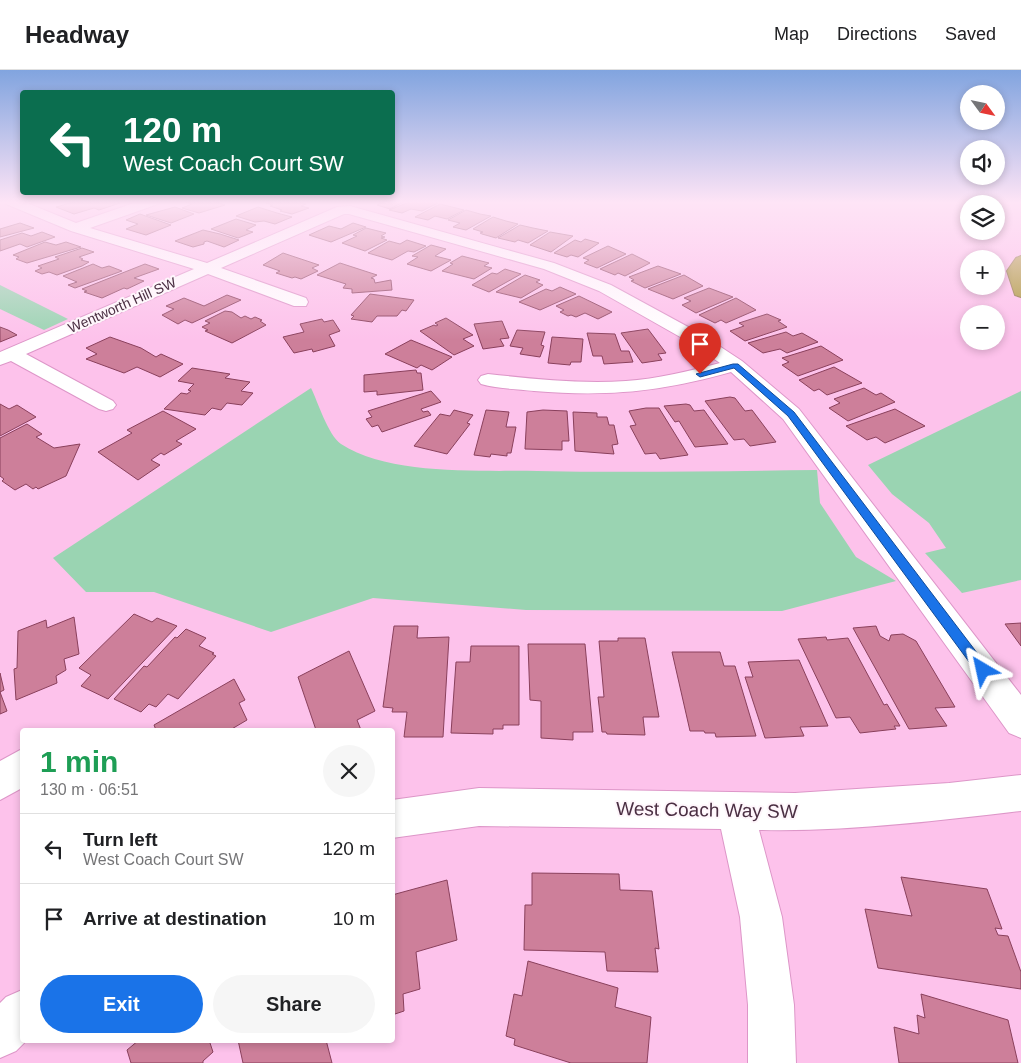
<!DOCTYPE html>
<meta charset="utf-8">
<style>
body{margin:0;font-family:Helvetica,sans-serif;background:#f6f6f6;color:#202124;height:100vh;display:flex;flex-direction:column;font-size:19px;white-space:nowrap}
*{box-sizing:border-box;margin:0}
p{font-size:16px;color:#757577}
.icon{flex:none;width:28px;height:28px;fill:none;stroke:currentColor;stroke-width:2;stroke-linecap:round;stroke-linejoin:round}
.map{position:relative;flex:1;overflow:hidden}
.details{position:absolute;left:20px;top:658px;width:375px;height:315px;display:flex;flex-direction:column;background:#fff;border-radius:5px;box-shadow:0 2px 8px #0003}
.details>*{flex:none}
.banner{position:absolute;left:20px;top:20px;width:375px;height:105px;border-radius:5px;box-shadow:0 2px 8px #0003;background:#0b6e4f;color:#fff;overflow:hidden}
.needle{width:32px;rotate:123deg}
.fabs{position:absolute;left:960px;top:15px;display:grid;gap:10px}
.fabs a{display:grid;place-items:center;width:45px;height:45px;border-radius:50%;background:#fff;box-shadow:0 2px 8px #0003;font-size:25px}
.pin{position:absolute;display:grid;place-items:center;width:42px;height:42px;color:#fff;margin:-51px -21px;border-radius:50% 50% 50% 0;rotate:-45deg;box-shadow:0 0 5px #0007}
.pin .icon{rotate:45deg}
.me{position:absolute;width:55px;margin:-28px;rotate:324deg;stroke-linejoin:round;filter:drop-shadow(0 0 4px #0008)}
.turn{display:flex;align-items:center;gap:18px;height:105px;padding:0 20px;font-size:22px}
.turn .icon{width:65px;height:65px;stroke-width:2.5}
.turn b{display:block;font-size:35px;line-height:42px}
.round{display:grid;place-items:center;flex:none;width:52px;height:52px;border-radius:26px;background:#f6f6f6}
.overview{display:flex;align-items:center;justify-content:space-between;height:85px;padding:0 20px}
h1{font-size:30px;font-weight:700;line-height:38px;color:#1e9e55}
.action{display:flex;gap:10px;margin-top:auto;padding:10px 20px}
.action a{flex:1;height:58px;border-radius:30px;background:#1a73e8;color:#fff;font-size:20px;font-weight:700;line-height:58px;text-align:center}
.action a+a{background:#f6f6f6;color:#202124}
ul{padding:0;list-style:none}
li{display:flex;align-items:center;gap:15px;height:70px;padding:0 20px;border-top:1px solid #e0e0e0}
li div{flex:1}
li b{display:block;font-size:19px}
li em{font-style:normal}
header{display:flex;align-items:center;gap:30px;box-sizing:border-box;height:70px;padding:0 25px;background:#fff;border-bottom:1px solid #e0e0e0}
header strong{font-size:24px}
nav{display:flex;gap:28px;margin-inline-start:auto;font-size:18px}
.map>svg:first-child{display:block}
.green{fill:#9ad4b2}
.building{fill:#cd7f9a;stroke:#8a405c}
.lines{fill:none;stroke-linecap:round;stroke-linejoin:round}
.street-casing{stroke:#dd96c8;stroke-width:2}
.highway-casing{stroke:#88723a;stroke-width:2}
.street{fill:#fff;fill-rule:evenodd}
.highway{fill:#a99635;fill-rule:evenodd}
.route{fill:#1a73e8;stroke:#114b97}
.labels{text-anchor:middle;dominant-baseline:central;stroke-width:4;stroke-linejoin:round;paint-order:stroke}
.far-street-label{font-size:14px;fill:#4b2f43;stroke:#fef6fb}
.near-street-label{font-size:19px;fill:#4b2f43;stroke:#fef6fb}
</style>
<header>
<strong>Headway</strong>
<nav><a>Map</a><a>Directions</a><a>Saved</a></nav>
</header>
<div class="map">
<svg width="1021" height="993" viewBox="0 0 1021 993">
<rect width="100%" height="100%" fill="#fdc2eb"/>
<!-- green -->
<g class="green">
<polygon points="0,215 68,249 44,260 0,239"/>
<path d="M311,318C318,332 328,365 341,374C390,406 480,400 537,401C630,403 723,401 817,400L820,433L856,487L896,511L782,541L526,540L373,528L271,562L154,522H86L53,488Z"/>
<polygon points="1021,321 1021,510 962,523 925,483 946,478 929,453 892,424 868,395"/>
</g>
<!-- building -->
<g class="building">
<polygon points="115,131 120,133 99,140 94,138 74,144 56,137 77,131"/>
<polygon points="183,131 213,131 225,135 199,143 182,138 192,134"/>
<polygon points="270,131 296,131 306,134 301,136 309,138 292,144 280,141 282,140 270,136 273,135 266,133"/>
<polygon points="384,131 405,131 390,139 377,135"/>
<polygon points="412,131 431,131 438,133 422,141 411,139 402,143 389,140"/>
<polygon points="440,134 464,140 447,149 435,146 428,150 415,147"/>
<polygon points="175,137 194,144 171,153 146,145"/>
<polygon points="258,137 277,143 292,147 275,154 264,151 255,152 236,146"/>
<polygon points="466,140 480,144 491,146 466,160 453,157 460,153 448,150"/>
<polygon points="140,144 171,155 146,165 126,159 138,154 126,150"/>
<polygon points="493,147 506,151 518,154 496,168 482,164 480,163 483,162 473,159"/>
<polygon points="236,149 256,155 246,160 253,162 238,168 211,159"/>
<polygon points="20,153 34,158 0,167 0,159"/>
<polygon points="353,153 366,157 331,172 309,165 329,156 341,159"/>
<polygon points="520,155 533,158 548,161 528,173 518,170 515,172 498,168"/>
<polygon points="366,158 386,163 381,166 385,167 381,168 387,170 365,181 342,173 357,166 353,165"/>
<polygon points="203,160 220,164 239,170 224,177 207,171 204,172 204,174 193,177 175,171"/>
<polygon points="42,162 55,167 27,177 20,174 0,181 0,170 22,163 31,166"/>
<polygon points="550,162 573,166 551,182 530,175"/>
<polygon points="585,169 599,173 578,187 571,185 567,187 554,183 575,170 581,172"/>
<polygon points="407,170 426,176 414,182 408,181 392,190 368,183 389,171 400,174"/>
<polygon points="45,172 56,175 66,172 81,177 27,193 16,189 19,187 13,185"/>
<polygon points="431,175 446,179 435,186 451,190 431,201 407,194 418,187 412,186"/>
<polygon points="608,176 626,184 597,198 584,193 589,190 583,188"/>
<polygon points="82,178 94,182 79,187 83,189 81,190 89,192 82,196 57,205 49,202 42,204 35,201 42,198 38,196 59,189 55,187"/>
<polygon points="283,183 319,195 312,198 318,201 301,209 295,207 292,208 276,203 280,201 263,195"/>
<polygon points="632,184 650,193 625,206 618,203 615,205 600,199"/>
<polygon points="462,186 489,193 484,196 492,198 474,209 442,201 453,194 450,193"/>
<polygon points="340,193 377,205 371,208 374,209 375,213 391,210 392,220 352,223 352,219 343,218 346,214 317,205"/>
<polygon points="93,194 102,198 109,196 122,201 75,218 68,215 77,212 63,206"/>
<polygon points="145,194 159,199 134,208 144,211 127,219 124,218 102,228 84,222 87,221 82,219"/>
<polygon points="658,196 681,204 645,218 631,211 634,210 629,207"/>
<polygon points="505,199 521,204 489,222 472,215 492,203 497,204"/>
<polygon points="525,205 540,210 536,212 543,215 521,228 496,222"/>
<polygon points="684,205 703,216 673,229 648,219"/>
<polygon points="560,217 576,224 540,240 519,232 546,219 552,221"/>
<polygon points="709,218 733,227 696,243 682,235 691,231 684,228"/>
<polygon points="370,224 414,230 406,241 402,240 397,246 377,246 372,252 351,249 354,246 351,245"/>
<polygon points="227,225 241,230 192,253 185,250 178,254 162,245 174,239 166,236 184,228 204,236"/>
<polygon points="579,226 612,242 598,249 585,243 576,247 571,245 568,246 560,242 564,240 556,236"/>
<polygon points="736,228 756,240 726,253 721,250 715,253 699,245"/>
<polygon points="225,241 232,242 241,248 245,246 251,249 255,247 262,250 260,251 266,255 232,273 205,261 208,260 202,257 210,253 205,251"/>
<polygon points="767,244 781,250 778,251 787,257 745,271 730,261 744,256 739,253"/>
<polygon points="446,248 473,265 463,269 474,276 454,285 420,261 434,255 436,256 438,255 435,253"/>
<polygon points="322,249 324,252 333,250 340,261 329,265 335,276 313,282 312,279 294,283 283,267 304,262 300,254"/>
<polygon points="502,251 509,268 500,269 504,276 483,279 474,254"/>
<polygon points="0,257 8,260 17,265 0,272"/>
<polygon points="648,259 666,283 658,284 662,290 642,293 621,263"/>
<polygon points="517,260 545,262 541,275 544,276 540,287 520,284 523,278 510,276"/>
<polygon points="786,262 793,266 802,263 818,272 787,283 780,279 763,283 748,273"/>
<polygon points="587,263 615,264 621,281 629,281 633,292 604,294 602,286 593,286"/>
<polygon points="110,267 141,278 156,287 161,284 183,294 160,307 137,297 124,303 86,289 97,284 86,278"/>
<polygon points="552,267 583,269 581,292 571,292 570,295 548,293"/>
<polygon points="411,270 440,282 452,287 432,300 421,295 417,298 385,284"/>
<polygon points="821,276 843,290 798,306 782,295 789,292 782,288"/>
<polygon points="834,297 862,313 827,325 819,319 814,321 799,310"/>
<polygon points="192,298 230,304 225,308 250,312 241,321 253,323 242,335 227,333 221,340 212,338 205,345 164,339 181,323 187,324 191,321 188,320 194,314 178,311"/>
<polygon points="416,300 417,303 421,303 423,320 377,325 377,321 364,322 364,305"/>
<polygon points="864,318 876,325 881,323 895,332 848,351 829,338 840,333 834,329"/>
<polygon points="431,321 441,332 421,339 423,342 428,341 431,345 382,362 378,355 372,357 366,349 372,347 368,341"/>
<polygon points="730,327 735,328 745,341 752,340 776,372 750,376 744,369 734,370 705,331"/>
<polygon points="0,334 9,339 17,335 36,347 0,366"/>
<polygon points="686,334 690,335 694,341 704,340 728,374 695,377 679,351 675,352 664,336"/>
<polygon points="646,338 659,338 688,385 660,389 656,383 645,384 630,356 636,355 629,341"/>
<polygon points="895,339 925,356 885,373 876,367 867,370 846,356"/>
<polygon points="454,340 473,345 467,353 470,354 447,384 414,376 440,344 450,346"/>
<polygon points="486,340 509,342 506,357 516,357 511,383 507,383 507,386 491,384 490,387 474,385"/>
<polygon points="543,340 567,341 569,371 562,371 562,380 525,379 527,342"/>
<polygon points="163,341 196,359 176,371 182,374 164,385 161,383 151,390 160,395 138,410 98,382 132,363 127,360"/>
<polygon points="573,342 597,343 597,347 607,347 609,355 614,355 618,374 612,375 614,384 575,381"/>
<polygon points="27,354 42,364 36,367 54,378 80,374 66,406 38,419 36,417 33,419 26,414 15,420 2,411 4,409 0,406 0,368"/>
<polygon points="134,544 152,552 157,548 177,556 108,629 81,616 91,605 79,598"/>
<polygon points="74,547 79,584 64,589 66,600 56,606 57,613 16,630 14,599 17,598 18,561 46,550 47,558"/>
<polygon points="1021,553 1021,576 1005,554"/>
<polygon points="394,556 418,556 417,568 449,567 443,667 404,667 407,642 392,642 393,638 383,637"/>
<polygon points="876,556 880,566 889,571 891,565 903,564 916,571 955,637 935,638 947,656 909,659 853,558"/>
<polygon points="186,559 206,568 199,576 214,583 212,584 216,586 178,629 168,624 156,637 149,634 141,642 114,629 144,596 147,597 175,567 177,568"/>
<polygon points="826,567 827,570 848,568 884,635 887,634 900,656 894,656 896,659 860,663 850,647 836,648 798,569"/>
<polygon points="618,568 645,568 659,647 643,647 645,665 607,664 606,662 602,662 598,627 604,627 599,571 618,571"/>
<polygon points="528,574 585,574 593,662 573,662 573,670 541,668 541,631 530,630"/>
<polygon points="471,576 519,576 519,655 503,655 503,659 493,659 493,664 451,663 456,592 470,592"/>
<polygon points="349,581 375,641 357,650 361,660 316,660 298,607"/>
<polygon points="672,582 720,582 724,596 735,596 756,666 716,667 715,663 705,663 704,661 690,661"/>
<polygon points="799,590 828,656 800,657 804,666 765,668 745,607 753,607 748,592"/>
<polygon points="0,603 4,620 0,622 7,641 0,644"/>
<polygon points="234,609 245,630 239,633 247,650 230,660 156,660 154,655"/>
<polygon points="532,803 619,804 620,820 652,821 659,879 655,878 658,902 607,901 605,882 524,880 525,835 532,835"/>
<polygon points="901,807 987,819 1002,859 995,858 998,865 1008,866 1021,902 1021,919 878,898 865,839 912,846"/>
<polygon points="447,810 457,870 416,882 420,919 403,924 404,941 392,945 392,825"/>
<polygon points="528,891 618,918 615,937 651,947 647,993 571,993 514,975 515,969 506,966 514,924 522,926"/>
<polygon points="921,924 1008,950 1018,993 899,993 894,957 919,964 917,945 925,948"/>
<polygon points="139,970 209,970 213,982 203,991 203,993 131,993 127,980"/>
<polygon points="238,970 326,970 332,993 243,993"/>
</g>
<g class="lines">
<defs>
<g id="street">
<path d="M5,131H22L76,153L140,131H159L158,134L90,158L207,193L337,137L350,136L554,193L611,215L701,264L742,291L799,339L1021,625V668L1009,663L783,349L731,302C660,322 608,327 534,321C517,319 498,319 481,314L478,310L481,306L488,304C534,309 580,314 626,311C657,309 689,301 720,293L689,272L599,221L544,199L349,144H344L221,198L306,228L308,232L306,236H294L208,204L26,284L113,331L116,335L113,339L106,341L99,339L11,291L0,295V282L194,199L71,161L6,134Z"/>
<polygon points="22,679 22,718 0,730 0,691"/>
<path d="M1021,705V741C935,751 846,762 759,760L782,847L794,935L796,993H748V935L740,847L721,759L479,756L392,768V730L479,718L795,723L949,713Z"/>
<polygon points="22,920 22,970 27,970 16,981 0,988 0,933 6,927"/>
</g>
<polygon id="highway" points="1021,186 1021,227 1015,225 1007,201 1016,188"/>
</defs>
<!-- street casing -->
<use href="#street" class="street-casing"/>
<!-- highway casing -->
<use href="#highway" class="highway-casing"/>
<!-- street -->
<use href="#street" class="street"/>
<!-- highway -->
<use href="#highway" class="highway"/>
</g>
<!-- sky -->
<linearGradient id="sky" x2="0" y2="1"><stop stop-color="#81a4df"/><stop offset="0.49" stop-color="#fee4f6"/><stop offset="1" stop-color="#fee4f6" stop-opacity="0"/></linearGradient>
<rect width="1021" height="270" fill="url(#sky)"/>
<!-- route -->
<polygon class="route" points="733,294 738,294 794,342 987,596 989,600 987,604 983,606 978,604 788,346 734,298 700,307 696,304"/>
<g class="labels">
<!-- far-street labels -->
<g class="far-street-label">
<text transform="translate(122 235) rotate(-24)">Wentworth Hill SW</text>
</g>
<!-- near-street labels -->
<g class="near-street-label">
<text transform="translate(707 740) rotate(1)">West Coach Way SW</text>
</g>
</g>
</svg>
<div class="fabs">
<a><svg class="needle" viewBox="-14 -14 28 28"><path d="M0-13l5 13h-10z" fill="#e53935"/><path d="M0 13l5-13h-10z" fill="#757577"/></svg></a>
<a><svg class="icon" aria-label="sound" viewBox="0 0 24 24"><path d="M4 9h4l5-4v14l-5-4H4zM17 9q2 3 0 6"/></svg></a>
<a><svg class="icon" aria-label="layers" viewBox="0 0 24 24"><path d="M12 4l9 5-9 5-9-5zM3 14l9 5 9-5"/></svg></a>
<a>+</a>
<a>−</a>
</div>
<div class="pin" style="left:700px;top:304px;background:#d93025"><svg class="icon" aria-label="arrive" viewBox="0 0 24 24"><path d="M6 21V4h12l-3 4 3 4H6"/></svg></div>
<svg class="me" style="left:983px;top:600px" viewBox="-20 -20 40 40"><path d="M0-17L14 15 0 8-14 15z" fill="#1a73e8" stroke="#fff" stroke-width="4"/></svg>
<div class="banner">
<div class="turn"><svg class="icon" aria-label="left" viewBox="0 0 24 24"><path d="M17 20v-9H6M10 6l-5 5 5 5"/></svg><div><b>120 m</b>West Coach Court SW</div></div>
</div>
<section class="details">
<div class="overview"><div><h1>1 min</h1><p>130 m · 06:51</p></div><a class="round"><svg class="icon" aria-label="close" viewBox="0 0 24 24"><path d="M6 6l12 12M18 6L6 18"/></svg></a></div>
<ul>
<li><svg class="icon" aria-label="left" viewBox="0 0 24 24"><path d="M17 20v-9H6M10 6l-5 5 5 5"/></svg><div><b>Turn left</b><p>West Coach Court SW</p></div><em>120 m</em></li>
<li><svg class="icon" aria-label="arrive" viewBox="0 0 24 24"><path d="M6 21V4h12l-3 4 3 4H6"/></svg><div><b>Arrive at destination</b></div><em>10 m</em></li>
</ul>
<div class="action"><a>Exit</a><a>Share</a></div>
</section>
</div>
